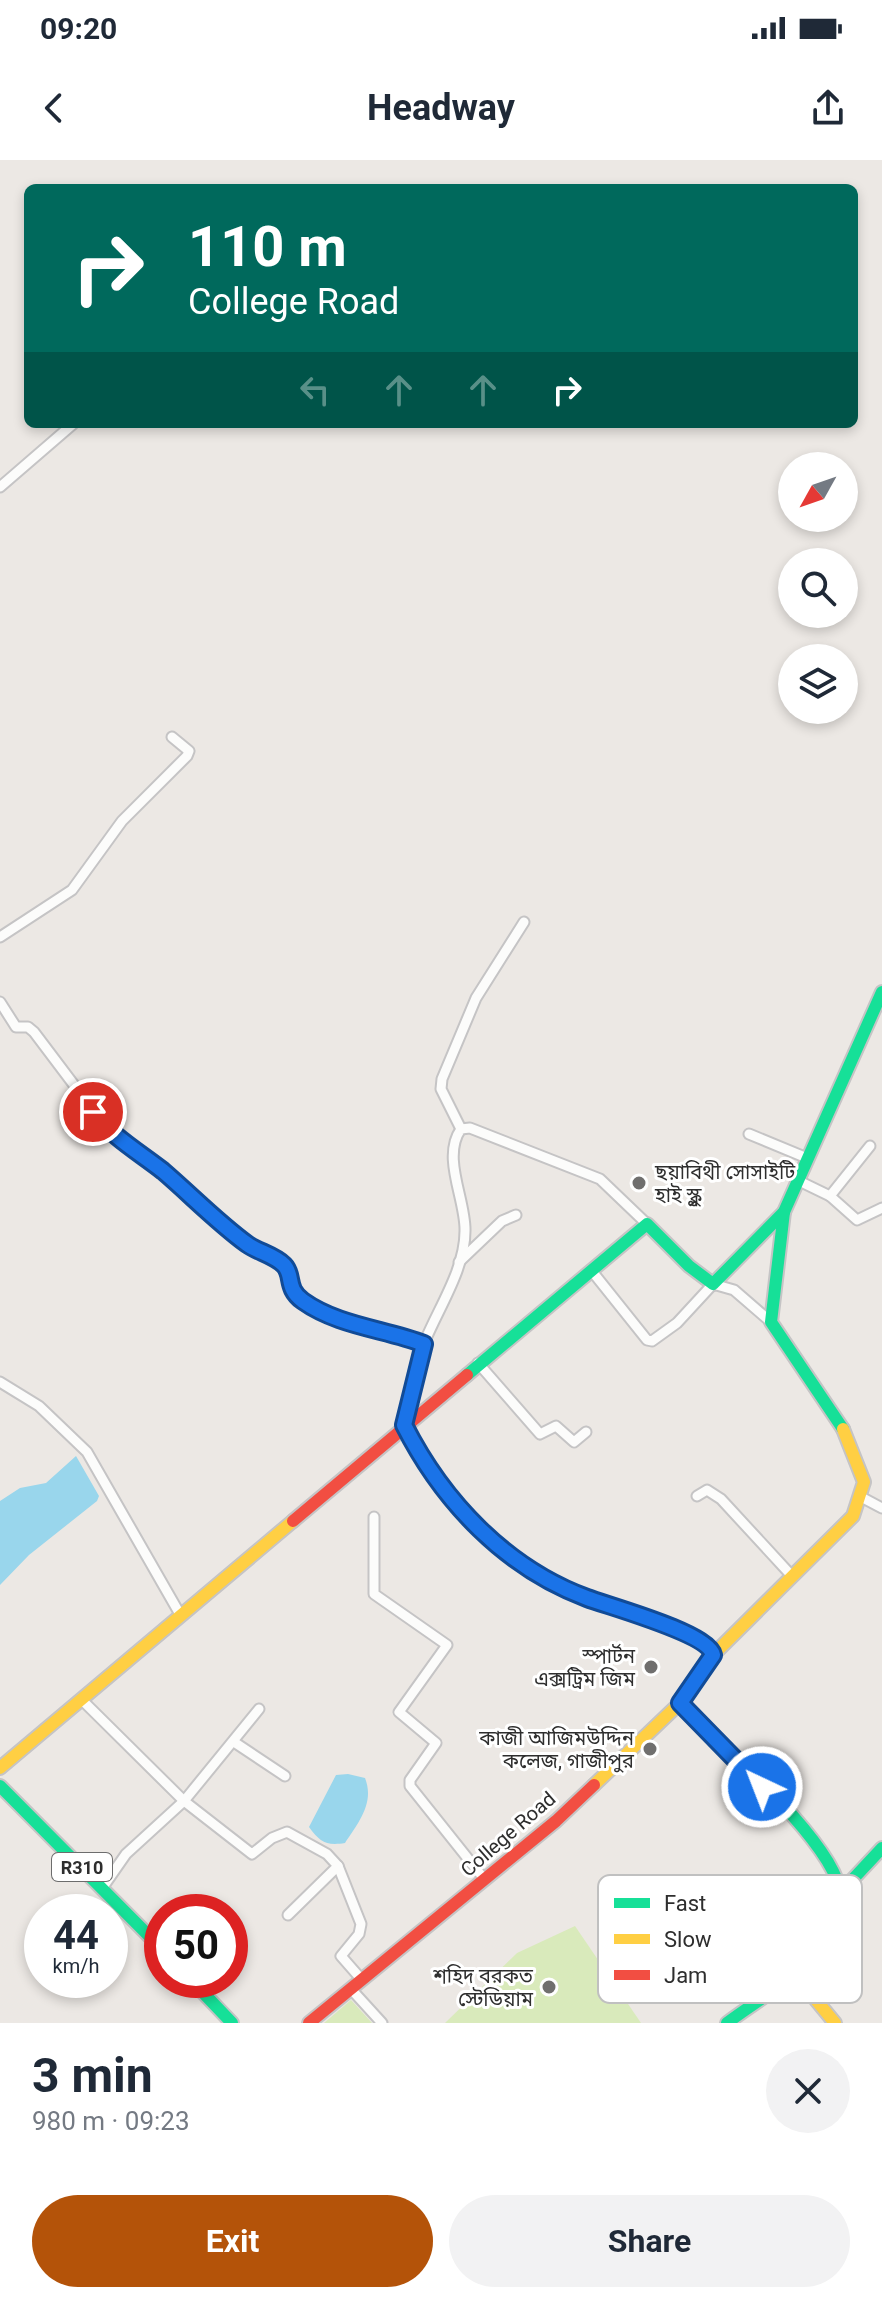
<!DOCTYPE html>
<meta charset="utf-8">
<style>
body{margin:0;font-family:Roboto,"Noto Sans Bengali",sans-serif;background:#f2f2f3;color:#1f2937;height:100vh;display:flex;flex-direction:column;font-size:30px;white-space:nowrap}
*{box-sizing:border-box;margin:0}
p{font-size:26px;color:#747a83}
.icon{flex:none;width:44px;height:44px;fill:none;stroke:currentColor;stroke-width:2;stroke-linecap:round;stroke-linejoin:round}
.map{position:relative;height:1863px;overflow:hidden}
.drawer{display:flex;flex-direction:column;background:#fff;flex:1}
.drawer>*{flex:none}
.top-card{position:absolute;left:24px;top:24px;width:834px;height:244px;border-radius:12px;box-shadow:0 4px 12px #0003;background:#00695c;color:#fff;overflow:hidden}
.needle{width:52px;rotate:230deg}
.buttons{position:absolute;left:778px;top:292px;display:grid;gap:16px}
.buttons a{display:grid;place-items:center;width:80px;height:80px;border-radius:50%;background:#fff;box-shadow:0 4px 12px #0003;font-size:40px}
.speed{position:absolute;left:24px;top:1734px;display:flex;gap:16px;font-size:40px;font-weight:700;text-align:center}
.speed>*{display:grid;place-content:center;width:104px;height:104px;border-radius:50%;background:#fff;box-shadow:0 4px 12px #0003;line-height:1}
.speed small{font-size:20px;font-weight:400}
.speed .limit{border:12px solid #d22;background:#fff;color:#111}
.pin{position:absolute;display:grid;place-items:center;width:68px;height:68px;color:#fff;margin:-34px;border:4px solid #fff;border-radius:50%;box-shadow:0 2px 8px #0007}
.me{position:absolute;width:88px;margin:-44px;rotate:317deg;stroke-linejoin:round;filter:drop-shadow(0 0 6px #0008)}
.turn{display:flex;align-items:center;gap:28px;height:168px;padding:0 32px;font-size:36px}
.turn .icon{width:104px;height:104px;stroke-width:2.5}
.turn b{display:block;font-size:56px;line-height:68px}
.lanes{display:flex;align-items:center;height:76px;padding:0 32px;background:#0003;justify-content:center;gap:40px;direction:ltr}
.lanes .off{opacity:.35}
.round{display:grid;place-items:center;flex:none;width:84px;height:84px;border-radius:42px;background:#f2f2f3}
.head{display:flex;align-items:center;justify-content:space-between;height:136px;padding:0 32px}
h1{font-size:48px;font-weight:700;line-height:60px}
.button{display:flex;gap:16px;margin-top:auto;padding:16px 32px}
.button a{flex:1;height:92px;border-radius:48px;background:#b45309;color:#fff;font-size:32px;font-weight:700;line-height:92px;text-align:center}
.button a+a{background:#f2f2f3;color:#1f2937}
.status{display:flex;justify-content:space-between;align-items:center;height:56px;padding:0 40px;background:#fff;direction:ltr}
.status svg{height:22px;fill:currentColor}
header{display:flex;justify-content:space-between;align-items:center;height:104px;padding:0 32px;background:#fff;font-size:36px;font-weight:700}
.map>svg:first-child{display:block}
.pitch{fill:#d9eabb}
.water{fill:#99d6ec}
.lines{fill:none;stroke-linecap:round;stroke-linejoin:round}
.street-casing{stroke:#c5c4c5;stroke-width:13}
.fast-casing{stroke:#c5c4c5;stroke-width:16}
.slow-casing{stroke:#c5c4c5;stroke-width:16}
.jam-casing{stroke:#c5c4c5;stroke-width:16}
.street{stroke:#fcfcfb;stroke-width:9}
.fast{stroke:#16e098;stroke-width:12}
.slow{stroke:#ffcf43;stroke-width:12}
.jam{stroke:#f24e42;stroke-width:12}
.route-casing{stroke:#114b97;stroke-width:20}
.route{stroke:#1a73e8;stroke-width:14}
.poi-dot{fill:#706f6e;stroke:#fff;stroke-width:3}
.labels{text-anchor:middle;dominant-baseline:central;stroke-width:6;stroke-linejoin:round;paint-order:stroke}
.shield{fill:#fff;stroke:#6d6d6d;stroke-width:2}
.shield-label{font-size:18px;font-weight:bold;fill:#2e2e2e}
.poi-label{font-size:20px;fill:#2e2e2e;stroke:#fff;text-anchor:end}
.street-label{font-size:20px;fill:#2e2e2e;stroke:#fff}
.key{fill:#fff;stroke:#c0c0c0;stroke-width:2}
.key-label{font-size:22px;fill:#2e2e2e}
</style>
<div class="status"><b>09:20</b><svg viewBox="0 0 49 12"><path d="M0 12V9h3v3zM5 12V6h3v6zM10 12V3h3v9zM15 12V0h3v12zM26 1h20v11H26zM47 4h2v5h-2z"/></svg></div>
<header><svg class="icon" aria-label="back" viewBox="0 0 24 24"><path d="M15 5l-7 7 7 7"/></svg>Headway<svg class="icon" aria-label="share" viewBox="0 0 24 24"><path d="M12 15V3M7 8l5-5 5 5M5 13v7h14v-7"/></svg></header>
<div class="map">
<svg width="882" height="1863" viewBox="0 0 882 1863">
<rect width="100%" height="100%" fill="#ece8e4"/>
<!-- pitch -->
<g class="pitch">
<polygon points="575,1766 641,1863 445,1863 517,1793"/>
<polygon points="351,1840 372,1863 324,1863"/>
</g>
<!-- water -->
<g class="water">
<polygon points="76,1296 99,1336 97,1341 29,1395 0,1425 0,1341 20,1328 46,1323"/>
<path d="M348,1614L365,1618C375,1643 358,1663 345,1683C326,1686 320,1682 309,1667L336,1615Z"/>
</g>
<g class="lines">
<defs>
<g id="street">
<polyline points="0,327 73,264"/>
<polyline points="0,777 72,730 122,661 187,596 189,591 172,577"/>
<polyline points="0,842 16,867 28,867 34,872 114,978 159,1009 248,1085 282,1103 288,1112 292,1132 304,1142 375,1171 399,1174 424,1184"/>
<polyline points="461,969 441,929 442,919 476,838 524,762"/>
<polyline points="749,974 807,998"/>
<polyline points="797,1020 830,1036 857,1060 882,1048"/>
<polyline points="830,1036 870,986"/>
<path d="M647,1064L600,1019L470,968L461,969C441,997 466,1040 465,1071C465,1109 439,1147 425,1181C414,1208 410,1237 404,1265C442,1339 503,1406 582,1436C606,1445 707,1473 713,1495"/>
<polyline points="459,1102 502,1061 516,1055"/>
<polyline points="591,1110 647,1180 652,1181 677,1163 713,1124 734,1130 771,1162"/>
<polyline points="478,1203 540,1274 556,1266 574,1282 586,1272"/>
<polyline points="0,1222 39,1246 87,1292 181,1456"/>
<polyline points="697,1336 707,1330 721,1339 791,1415"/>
<polyline points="863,1338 882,1348"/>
<polyline points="374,1357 374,1434 447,1485 399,1552 436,1583 410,1620 410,1626 485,1720"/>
<polyline points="82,1540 184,1641 252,1694 272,1678 287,1672 327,1694 338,1706 288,1755"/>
<polyline points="234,1582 285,1616"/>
<polyline points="338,1706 361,1764 359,1774 341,1796 362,1820"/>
<polyline points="103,1727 126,1694 184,1641 259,1549"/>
<polyline points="351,1829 382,1863"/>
</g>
<g id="fast">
<polyline points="784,1052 771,1162 843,1269"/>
<polyline points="467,1215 647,1064 689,1106 713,1124 784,1052 882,832"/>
<path d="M680,1543C716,1580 838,1685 840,1734C840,1743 835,1761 832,1770C813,1810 761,1837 727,1863"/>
<polyline points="0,1626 162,1789"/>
<polyline points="840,1733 882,1688"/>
<polyline points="191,1820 232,1863"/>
</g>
<g id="slow">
<polyline points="0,1608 293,1361"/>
<polyline points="594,1625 680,1543 713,1495 853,1356 864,1322 843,1269"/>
<polyline points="793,1812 835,1863"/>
</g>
<g id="jam">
<polyline points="293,1361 467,1215"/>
<polyline points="309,1863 556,1661 594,1625"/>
</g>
</defs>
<!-- street casing -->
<use href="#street" class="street-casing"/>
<!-- fast casing -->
<use href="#fast" class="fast-casing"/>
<!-- slow casing -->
<use href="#slow" class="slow-casing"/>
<!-- jam casing -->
<use href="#jam" class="jam-casing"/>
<!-- street -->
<use href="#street" class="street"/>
<!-- fast -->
<use href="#fast" class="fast"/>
<!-- slow -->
<use href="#slow" class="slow"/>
<!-- jam -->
<use href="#jam" class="jam"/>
</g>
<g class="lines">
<defs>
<path id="route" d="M93,952C115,979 136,990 163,1011C191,1035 217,1062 247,1084C258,1092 274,1095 284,1105C294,1115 285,1128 303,1141C338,1166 385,1169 424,1184L404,1265C443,1342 506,1408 587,1438C611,1447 708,1473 713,1495L680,1543L762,1627"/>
</defs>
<!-- route casing -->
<use href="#route" class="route-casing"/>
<!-- route -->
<use href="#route" class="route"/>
</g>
<!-- markers -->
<g class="poi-dot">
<circle cx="639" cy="1023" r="8"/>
<circle cx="651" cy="1507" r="8"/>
<circle cx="650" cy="1589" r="8"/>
<circle cx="549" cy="1827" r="8"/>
</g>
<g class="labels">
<!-- shield labels -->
<rect class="shield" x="52" y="1693" width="60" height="28" rx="6"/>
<g class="shield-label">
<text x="82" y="1707">R310</text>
</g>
<!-- poi labels -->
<g class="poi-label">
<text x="655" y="1012" text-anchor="start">ছয়াবিথী সোসাইটি<tspan x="655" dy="23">হাই স্কুল</tspan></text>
<text x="635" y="1496">স্পার্টন<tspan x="635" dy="23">এক্সট্রিম জিম</tspan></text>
<text x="634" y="1578">কাজী আজিমউদ্দিন<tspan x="634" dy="23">কলেজ, গাজীপুর</tspan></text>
<text x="533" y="1816">শহিদ বরকত<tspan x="533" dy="23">স্টেডিয়াম</tspan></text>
</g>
<!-- street labels -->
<g class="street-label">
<text transform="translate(508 1674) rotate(-41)">College Road</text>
</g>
</g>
<!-- legend -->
<rect x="598" y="1715" width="264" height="128" rx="12" class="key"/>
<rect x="614" y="1738" width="36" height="10" fill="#16e098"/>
<rect x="614" y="1774" width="36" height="10" fill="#ffcf43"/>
<rect x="614" y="1810" width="36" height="10" fill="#f24e42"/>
<g class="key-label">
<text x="664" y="1751">Fast</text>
<text x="664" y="1787">Slow</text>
<text x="664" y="1823">Jam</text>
</g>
</svg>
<div class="buttons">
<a><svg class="needle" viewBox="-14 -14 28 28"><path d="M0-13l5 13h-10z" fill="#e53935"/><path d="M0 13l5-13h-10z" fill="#747a83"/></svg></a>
<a><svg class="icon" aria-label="search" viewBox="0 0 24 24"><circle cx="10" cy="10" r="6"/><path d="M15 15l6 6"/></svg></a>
<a><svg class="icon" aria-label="layers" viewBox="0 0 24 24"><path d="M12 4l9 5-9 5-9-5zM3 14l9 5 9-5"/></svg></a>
</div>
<div class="speed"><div>44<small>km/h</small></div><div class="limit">50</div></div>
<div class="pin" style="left:93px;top:952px;background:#d93025"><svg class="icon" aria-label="arrive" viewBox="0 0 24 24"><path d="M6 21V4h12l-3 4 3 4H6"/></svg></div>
<svg class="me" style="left:762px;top:1627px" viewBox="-20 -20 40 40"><circle r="17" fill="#1a73e8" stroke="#fff" stroke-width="3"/><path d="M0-11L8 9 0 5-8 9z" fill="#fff"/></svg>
<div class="top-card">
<div class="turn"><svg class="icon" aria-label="right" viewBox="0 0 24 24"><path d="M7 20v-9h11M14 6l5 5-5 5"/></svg><div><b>110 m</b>College Road</div></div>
<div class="lanes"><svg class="icon off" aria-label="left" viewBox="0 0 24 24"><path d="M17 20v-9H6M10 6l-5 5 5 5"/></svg><svg class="icon off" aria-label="ahead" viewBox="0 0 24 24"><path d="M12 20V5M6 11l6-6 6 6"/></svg><svg class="icon off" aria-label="ahead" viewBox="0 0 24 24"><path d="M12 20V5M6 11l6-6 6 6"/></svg><svg class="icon" aria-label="right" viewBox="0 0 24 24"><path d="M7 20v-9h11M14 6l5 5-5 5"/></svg></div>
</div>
</div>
<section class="drawer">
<div class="head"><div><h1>3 min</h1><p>980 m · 09:23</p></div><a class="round"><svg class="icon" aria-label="close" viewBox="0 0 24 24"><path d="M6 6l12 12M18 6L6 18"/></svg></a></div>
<div class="button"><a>Exit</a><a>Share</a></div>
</section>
